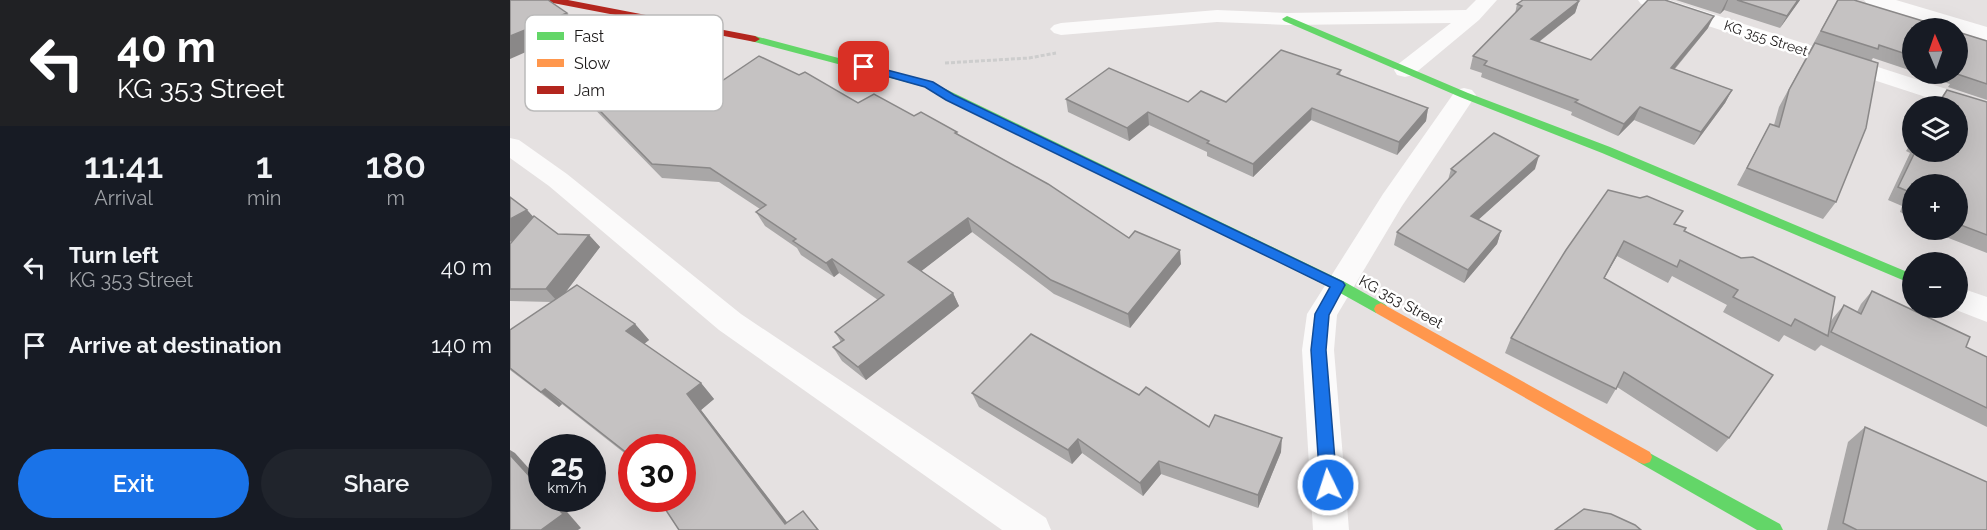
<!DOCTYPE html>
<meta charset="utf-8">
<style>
body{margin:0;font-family:Raleway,sans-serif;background:#20242c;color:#f1f3f6;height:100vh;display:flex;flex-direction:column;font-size:22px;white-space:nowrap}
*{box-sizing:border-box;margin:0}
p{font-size:20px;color:#9ea1a6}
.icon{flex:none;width:33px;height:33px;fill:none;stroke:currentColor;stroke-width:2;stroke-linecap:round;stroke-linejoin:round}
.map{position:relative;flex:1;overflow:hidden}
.side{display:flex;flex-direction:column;background:#171b24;width:510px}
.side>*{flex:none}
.guide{background:#202124;color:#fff;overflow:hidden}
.needle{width:39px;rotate:358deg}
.fabs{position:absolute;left:1392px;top:18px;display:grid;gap:12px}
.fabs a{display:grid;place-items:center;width:66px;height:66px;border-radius:50%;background:#171b24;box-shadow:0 6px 24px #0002;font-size:30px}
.speed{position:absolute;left:18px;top:434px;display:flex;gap:12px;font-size:30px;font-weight:700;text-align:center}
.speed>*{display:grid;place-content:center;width:78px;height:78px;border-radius:50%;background:#171b24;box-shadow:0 6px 24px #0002;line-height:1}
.speed small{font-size:15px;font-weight:400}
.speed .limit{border:9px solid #d22;background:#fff;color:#111}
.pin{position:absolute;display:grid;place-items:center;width:51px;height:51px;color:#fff;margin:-26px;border-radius:12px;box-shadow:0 3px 9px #0006}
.me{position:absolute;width:66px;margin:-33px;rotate:356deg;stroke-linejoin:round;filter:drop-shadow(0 0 4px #0008)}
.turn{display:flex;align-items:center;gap:21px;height:126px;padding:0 18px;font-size:27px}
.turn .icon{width:78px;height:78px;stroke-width:2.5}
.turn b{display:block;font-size:42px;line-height:51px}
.eta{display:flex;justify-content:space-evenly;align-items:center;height:102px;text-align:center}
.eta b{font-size:36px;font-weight:600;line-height:42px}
.action{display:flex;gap:12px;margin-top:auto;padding:12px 18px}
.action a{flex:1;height:69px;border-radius:36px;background:#1a73e8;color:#fff;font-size:24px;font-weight:600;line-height:69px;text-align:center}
.action a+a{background:#20242c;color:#f1f3f6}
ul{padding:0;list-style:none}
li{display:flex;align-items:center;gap:18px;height:78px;padding:0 18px}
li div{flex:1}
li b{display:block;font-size:22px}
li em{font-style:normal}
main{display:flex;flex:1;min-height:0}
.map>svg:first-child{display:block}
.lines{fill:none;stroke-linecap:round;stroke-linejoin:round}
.path{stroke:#cdcdcd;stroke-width:3;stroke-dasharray:4 2;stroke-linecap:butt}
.street{fill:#fbfafa;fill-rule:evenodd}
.fast{fill:#63d668;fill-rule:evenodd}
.slow{fill:#ff974d;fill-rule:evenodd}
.jam{fill:#b3261e;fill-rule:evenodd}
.wall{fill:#a9a7a7}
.shaded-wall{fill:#8a8888}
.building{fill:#c5c2c2;stroke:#8a8888;stroke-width:1.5}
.route{fill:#1a73e8;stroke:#114b97;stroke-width:1.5}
.labels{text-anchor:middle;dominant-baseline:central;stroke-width:5;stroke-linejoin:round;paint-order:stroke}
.far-street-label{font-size:14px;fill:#1c1919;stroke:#fff}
.street-label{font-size:15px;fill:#1c1919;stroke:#fff}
.key{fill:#fff;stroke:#bbbaba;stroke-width:1.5}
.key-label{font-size:16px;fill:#1c1919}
</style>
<main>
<section class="side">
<div class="guide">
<div class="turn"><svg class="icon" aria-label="left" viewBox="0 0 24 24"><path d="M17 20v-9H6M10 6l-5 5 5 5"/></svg><div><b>40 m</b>KG 353 Street</div></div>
</div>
<div class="eta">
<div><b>11:41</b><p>Arrival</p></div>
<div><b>1</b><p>min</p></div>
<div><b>180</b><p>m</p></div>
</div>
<ul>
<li><svg class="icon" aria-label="left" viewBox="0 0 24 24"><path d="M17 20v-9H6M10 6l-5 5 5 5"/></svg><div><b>Turn left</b><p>KG 353 Street</p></div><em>40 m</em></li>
<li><svg class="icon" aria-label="arrive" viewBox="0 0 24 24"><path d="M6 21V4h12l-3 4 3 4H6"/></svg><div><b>Arrive at destination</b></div><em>140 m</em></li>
</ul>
<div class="action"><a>Exit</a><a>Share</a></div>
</section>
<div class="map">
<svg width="1477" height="530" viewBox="0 0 1477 530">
<rect width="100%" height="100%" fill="#e5e1e1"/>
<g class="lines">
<!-- path -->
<polyline class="path" points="435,63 519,58 546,53"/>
<!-- street -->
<g class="street">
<polygon points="966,0 987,0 969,20 903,75 895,77 887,75 884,70 887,65 941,23 777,25 707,22 551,35 544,33 540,29 544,25 551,23 707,10 777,13 956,10"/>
<polygon points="1128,0 1159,0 1477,102 1477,117 1131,4"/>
<polygon points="1354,0 1386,0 1477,27 1477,40 1448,32 1448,28 1436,28 1357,4"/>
<polygon points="954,88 962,90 966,95 892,206 827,315 824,350 839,530 803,530 792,350 797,314 873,194 946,90"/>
<polygon points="0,138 9,140 57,174 231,314 536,518 541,530 492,530 209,330 39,186 0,158"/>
<polygon points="1448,287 1477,297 1477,322 1441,308 1448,308"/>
</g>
<!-- fast -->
<g class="fast">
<polygon points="777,16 958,93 1100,147 1402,274 1402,284 1092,153 950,97 774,21 772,19"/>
<polygon points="245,36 423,83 833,281 876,305 878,309 876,313 866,313 823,289 415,87 241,41 240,39"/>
<polygon points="1134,450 1270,524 1273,530 1247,530 1128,462 1126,457 1128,452"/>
</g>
<!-- slow -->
<polygon class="slow" points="871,303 1140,452 1142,457 1140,462 1134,464 1128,462 866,313 864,309 866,305"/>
<!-- jam -->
<polygon class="jam" points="38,0 58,0 245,36 250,39 245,42 43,3"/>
</g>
<!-- wall -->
<g class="wall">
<polygon points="1166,0 1290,0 1270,28 1214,10 1210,14"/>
<polygon points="1327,0 1402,28 1402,71 1363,58 1361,61 1326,202 1313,219 1227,185 1260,124 1264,125 1269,107"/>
<polygon points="1069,1 1065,13 1029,42 1081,60 1198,28 1165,69 1222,90 1215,103 1184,145 1124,120 1108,136 1061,115 1062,112 971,77 972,73 960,69 963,56 1005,14 1007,4"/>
<polygon points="1448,32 1477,41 1477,100 1438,87 1440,84 1409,74 1448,74"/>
<polygon points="831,70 830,75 918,108 916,121 887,155 801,120 743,177 697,156 697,152 639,125 619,141 558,112 556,99 678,102 716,102"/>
<polygon points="53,73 185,99 348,103 404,116 447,132 448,135 619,238 671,264 620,328 544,294 462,232 411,271 443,293 449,306 356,380 332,361 323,347 331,342 325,332 368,300 329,273 324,277 291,255 287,248 255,226 246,212 250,209 209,182 152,178 63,87"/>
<polygon points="1437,90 1477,102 1477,253 1418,230 1448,230 1448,184 1402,184 1402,217 1390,212 1392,206 1378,200 1400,153 1396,151 1402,142 1402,152 1448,152 1448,106 1425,106"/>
<polygon points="941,169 1025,169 968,220 991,231 987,244 954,283 884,245 887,232 938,180"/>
<polygon points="17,210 23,217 48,234 79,235 90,247 55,293 125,324 139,340 134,344 191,383 204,399 191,410 277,523 293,511 309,530 169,530 122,447 122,459 52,404 49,407 0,370 0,330 42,302 0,301 0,244 3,240"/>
<polygon points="1165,224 1320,323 1323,318 1334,305 1347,312 1351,304 1362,291 1456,347 1477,357 1477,427 1311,345 1305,351 1274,335 1269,342 1213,312 1217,305 1162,276 1158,283 1107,256 1094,278 1219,438 1207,452 1107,387 1097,404 995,353 1001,338 1056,250"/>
<polygon points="462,393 629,395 699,427 771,452 748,508 651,474 633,496 572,453 562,464 469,407"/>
<polygon points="1355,427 1477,530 1317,530 1338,442"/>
</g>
<!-- shaded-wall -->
<g class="shaded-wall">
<polygon points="1217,0 1218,0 1214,10 1210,14"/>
<polygon points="1288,0 1290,0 1270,28 1277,16"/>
<polygon points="1069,1 1065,13 1017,51 1021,39"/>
<polygon points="57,13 68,29 0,59 0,36"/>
<polygon points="1204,16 1198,28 1155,80 1161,68"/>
<polygon points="1222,90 1215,103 1184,145 1191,132"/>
<polygon points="1130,107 1124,120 1108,136 1114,124"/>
<polygon points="802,108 801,120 743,177 743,164"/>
<polygon points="918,108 916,121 887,155 889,142"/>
<polygon points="638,112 639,125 619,141 617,128"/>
<polygon points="1029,156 1025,169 958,229 961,216"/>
<polygon points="17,210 30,224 0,242 0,219"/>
<polygon points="458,218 462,232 405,276 398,262"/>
<polygon points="991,231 987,244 954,283 958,270"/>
<polygon points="79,235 90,247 48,302 36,289"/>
<polygon points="1114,241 1107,256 1086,293 1094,278"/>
<polygon points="670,250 671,264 620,328 618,314"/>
<polygon points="322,259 329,273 324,277 316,263"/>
<polygon points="443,293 449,306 356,380 348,367"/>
<polygon points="125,324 139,340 130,347 116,331"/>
<polygon points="191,383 204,399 191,410 283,530 275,524 177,394"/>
<polygon points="35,389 52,404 49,407 31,392"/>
<polygon points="772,438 771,452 748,508 748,495"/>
<polygon points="568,439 572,453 562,464 558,450"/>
<polygon points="0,450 5,453 32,483 32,490 0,455"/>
<polygon points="649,461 651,474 633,496 630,483"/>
<polygon points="38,498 45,498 71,528 68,530 31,530"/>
</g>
<!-- building -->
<g class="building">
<polygon points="0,0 38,0 57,13 0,36"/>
<polygon points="1013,0 1066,0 1069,1 1021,39 1081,60 1138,0 1155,0 1204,16 1161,68 1222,90 1191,132 1130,107 1114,124 1065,102 1068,100 974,65 977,61 963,56 1012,6 1007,4"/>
<polygon points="1227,0 1288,0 1277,16"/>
<polygon points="1328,0 1344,0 1436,28 1402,28 1402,56 1369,45 1368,49 1311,31"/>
<polygon points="1448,32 1477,41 1477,84 1447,74 1449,71 1448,70"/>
<polygon points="1305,43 1368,63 1356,128 1326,202 1237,168 1260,124 1269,127 1279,90"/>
<polygon points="771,50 831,70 827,74 918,108 889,142 802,108 743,164 697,143 699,141 638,112 617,128 556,99 599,68 678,102 691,91 716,102"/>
<polygon points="84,55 157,82 163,79 185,99 249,56 289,75 295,72 348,103 364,94 404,116 411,112 447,132 445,133 538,184 619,238 625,231 670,250 618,314 541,280 458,218 398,262 443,293 348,367 323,347 334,340 325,332 374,295 322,259 316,263 283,241 286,239 246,212 256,205 200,168 142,164 53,73"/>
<polygon points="1437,90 1477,102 1477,235 1448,224 1448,184 1402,184 1402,193 1388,187 1405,152 1448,152 1448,106 1427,106"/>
<polygon points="984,133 1029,156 961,216 991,231 958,270 887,232 946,172 941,169"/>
<polygon points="1098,190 1130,198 1137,196 1173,211 1164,224 1176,228 1174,231 1231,258 1243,257 1325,297 1318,336 1285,319 1281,326 1223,297 1228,290 1170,260 1167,267 1114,241 1094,278 1263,375 1219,438 1114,372 1106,389 1001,338 1056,250"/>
<polygon points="0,197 17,210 0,219"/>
<polygon points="24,216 48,234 79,235 36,289 0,289 0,244"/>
<polygon points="67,285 125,324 116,331 191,383 177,394 275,524 293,511 308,530 169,530 148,498 172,498 172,447 122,447 122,457 35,389 31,392 0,368 0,330"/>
<polygon points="1362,291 1460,337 1456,347 1477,357 1477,408 1321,332 1334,305 1351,314"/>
<polygon points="521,334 629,395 636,387 699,427 705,415 772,438 748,495 649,461 630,483 568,439 558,450 462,393"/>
<polygon points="1355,427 1477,482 1477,530 1347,530 1333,523"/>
<polygon points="0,455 32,490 32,498 38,498 53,514 31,530 0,530"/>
<polygon points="1074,509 1101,514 1125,525 1131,530 1045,530"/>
</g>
<!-- route -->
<polygon class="route" points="354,64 423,82 444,95 833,282 835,285 819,315 816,350 827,485 824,491 818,493 812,491 810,485 801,350 805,314 820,287 436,100 415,87 351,69 349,67"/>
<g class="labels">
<!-- far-street labels -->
<g class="far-street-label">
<text transform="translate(1256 38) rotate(18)">KG 355 Street</text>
</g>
<!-- street labels -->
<g class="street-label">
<text transform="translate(891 302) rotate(29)">KG 353 Street</text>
</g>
</g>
<!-- legend -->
<rect x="15" y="15" width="198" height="96" rx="9" class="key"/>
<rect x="27" y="32" width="27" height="8" fill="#63d668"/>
<rect x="27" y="59" width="27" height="8" fill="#ff974d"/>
<rect x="27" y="86" width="27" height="8" fill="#b3261e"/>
<g class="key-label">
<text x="64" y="42">Fast</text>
<text x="64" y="69">Slow</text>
<text x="64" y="96">Jam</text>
</g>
</svg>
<div class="fabs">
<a><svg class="needle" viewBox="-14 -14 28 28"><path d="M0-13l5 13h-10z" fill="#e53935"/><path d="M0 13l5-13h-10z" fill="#9ea1a6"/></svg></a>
<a><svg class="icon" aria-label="layers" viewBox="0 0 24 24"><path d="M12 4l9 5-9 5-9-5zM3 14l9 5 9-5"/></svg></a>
<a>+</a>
<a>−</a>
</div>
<div class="speed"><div>25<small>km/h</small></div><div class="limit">30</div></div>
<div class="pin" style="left:354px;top:67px;background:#d93025"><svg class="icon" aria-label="arrive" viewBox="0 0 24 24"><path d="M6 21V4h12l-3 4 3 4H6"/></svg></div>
<svg class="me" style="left:818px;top:485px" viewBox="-20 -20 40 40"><circle r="17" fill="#1a73e8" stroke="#fff" stroke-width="3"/><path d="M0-11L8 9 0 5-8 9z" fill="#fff"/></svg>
</div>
</main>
